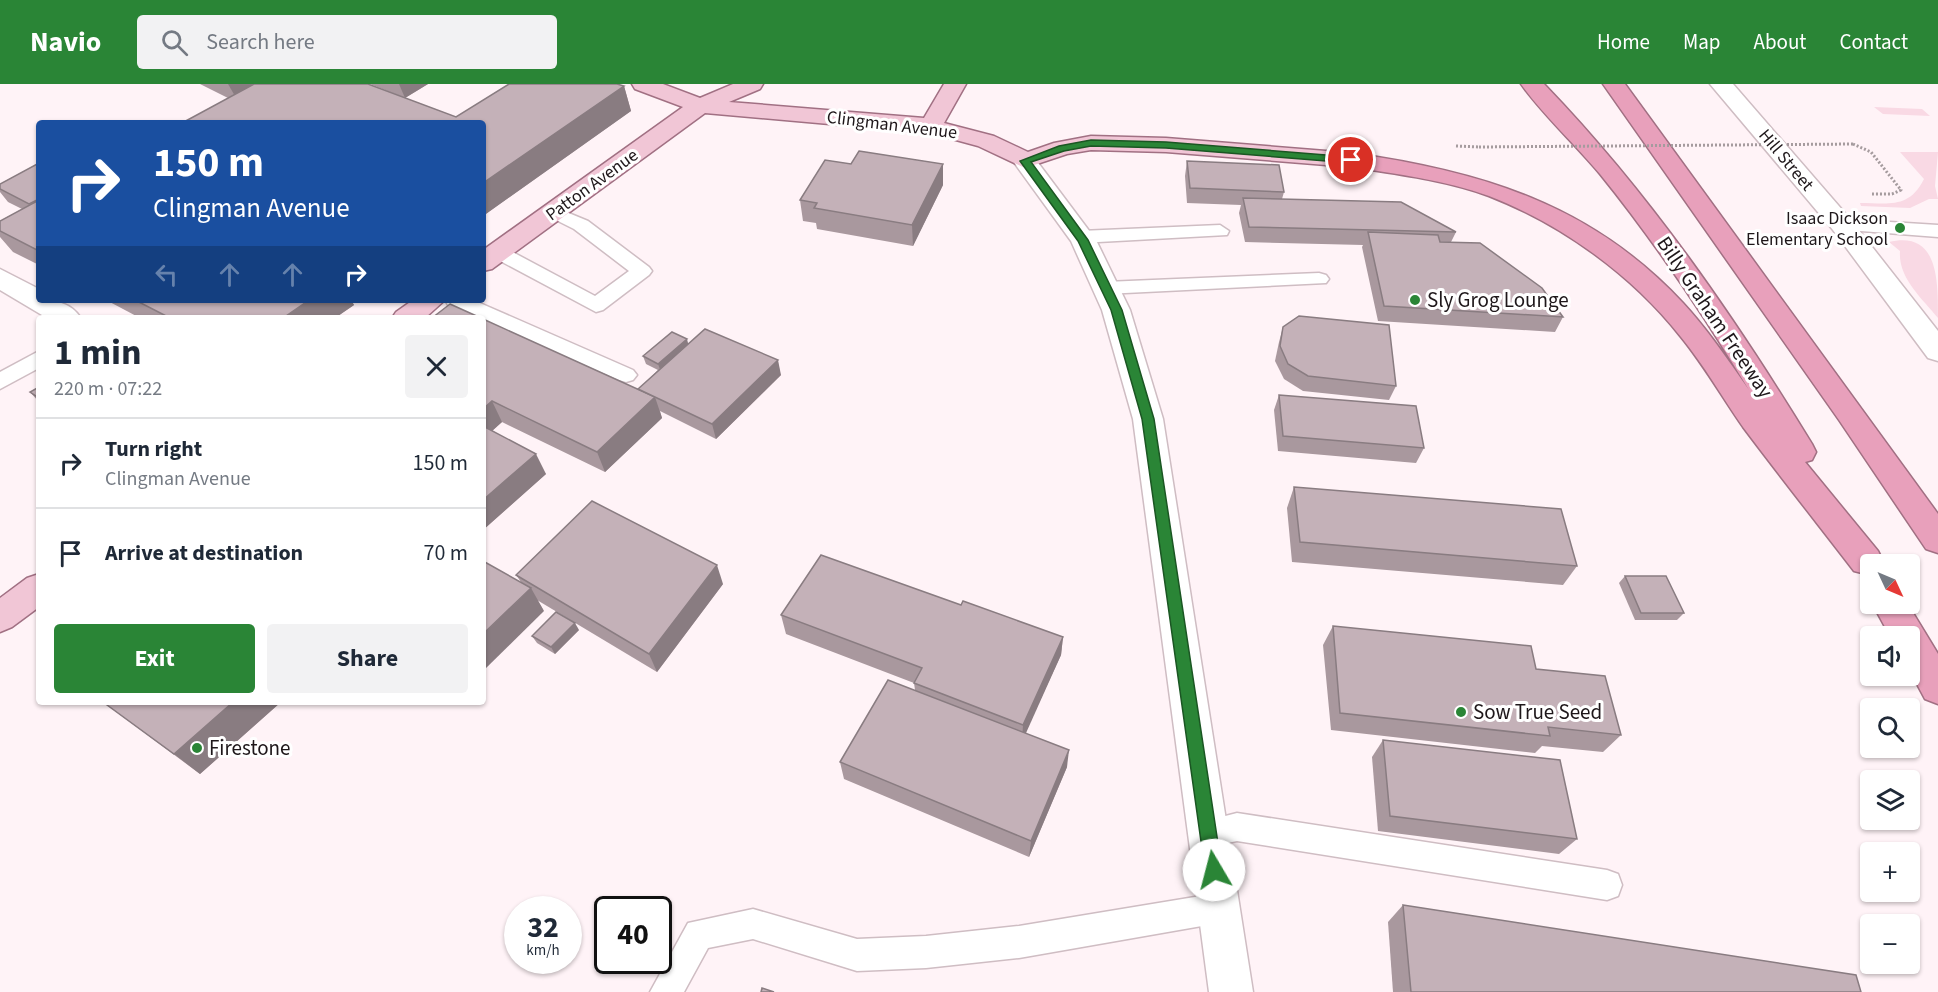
<!DOCTYPE html>
<meta charset="utf-8">
<style>
body{margin:0;font-family:"Source Sans 3",sans-serif;background:#f2f2f3;color:#1f2937;height:100vh;display:flex;flex-direction:column;font-size:22px;white-space:nowrap}
*{box-sizing:border-box;margin:0}
p{font-size:20px;color:#747a83}
.icon{flex:none;width:33px;height:33px;fill:none;stroke:currentColor;stroke-width:2;stroke-linecap:round;stroke-linejoin:round}
.map{position:relative;flex:1;overflow:hidden}
.drawer{position:absolute;left:36px;top:231px;width:450px;height:390px;display:flex;flex-direction:column;background:#fff;border-radius:6px;box-shadow:0 2px 4px #0004}
.drawer>*{flex:none}
.hud{position:absolute;left:36px;top:36px;width:450px;height:183px;border-radius:6px;box-shadow:0 2px 4px #0004;background:#1a4fa0;color:#fff;overflow:hidden}
.needle{width:39px;rotate:134deg}
.tools{position:absolute;left:1860px;top:470px;display:grid;gap:12px}
.tools a{display:grid;place-items:center;width:60px;height:60px;border-radius:6px;background:#fff;box-shadow:0 2px 4px #0004;font-size:30px}
.speed{position:absolute;left:504px;top:812px;display:flex;gap:12px;font-size:30px;font-weight:700;text-align:center}
.speed>*{display:grid;place-content:center;width:78px;height:78px;border-radius:50%;background:#fff;box-shadow:0 2px 4px #0004;line-height:1}
.speed small{font-size:15px;font-weight:400}
.speed .limit{border:3px solid #111;border-radius:9px;background:#fff;color:#111}
.pin{position:absolute;display:grid;place-items:center;width:51px;height:51px;color:#fff;margin:-26px;border:3px solid #fff;border-radius:50%;box-shadow:0 2px 6px #0007}
.me{position:absolute;width:66px;margin:-33px;rotate:352deg;stroke-linejoin:round;filter:drop-shadow(0 0 4px #0008)}
.turn{display:flex;align-items:center;gap:21px;height:126px;padding:0 18px;font-size:27px}
.turn .icon{width:78px;height:78px;stroke-width:2.5}
.turn b{display:block;font-size:42px;line-height:51px}
.lanes{display:flex;align-items:center;height:57px;padding:0 18px;background:#0003;justify-content:center;gap:30px;direction:ltr}
.lanes .off{opacity:.35}
.round{display:grid;place-items:center;flex:none;width:63px;height:63px;border-radius:6px;background:#f2f2f3}
.head{display:flex;align-items:center;justify-content:space-between;height:102px;padding:0 18px}
h1{font-size:36px;font-weight:700;line-height:45px}
.cta{display:flex;gap:12px;margin-top:auto;padding:12px 18px}
.cta a{flex:1;height:69px;border-radius:6px;background:#2a8536;color:#fff;font-size:24px;font-weight:700;line-height:69px;text-align:center}
.cta a+a{background:#f2f2f3;color:#1f2937}
ul{padding:0;list-style:none}
li{display:flex;align-items:center;gap:18px;height:90px;padding:0 18px;border-top:2px solid #e0e1e3}
li div{flex:1}
li b{display:block;font-size:22px}
li em{font-style:normal}
header{display:flex;align-items:center;gap:36px;box-sizing:border-box;height:84px;padding:0 30px;background:#2a8536;color:#fff}
header strong{font-size:28px}
nav{display:flex;gap:33px;margin-inline-start:auto;font-size:21px}
.search{width:420px;height:54px;background:#f2f2f3;display:flex;align-items:center;gap:15px;box-sizing:border-box;padding:0 21px;border-radius:6px;color:#747a83;font-size:22px}
.map>svg:first-child{display:block}
.green{fill:#f9d9e4}
.lines{fill:none;stroke-linecap:round;stroke-linejoin:round}
.service-casing{stroke:#cfbdc3;stroke-width:3}
.minor-casing{stroke:#cfbdc3;stroke-width:3}
.tertiary-casing{stroke:#cfbdc3;stroke-width:3}
.primary-casing{stroke:#a17083;stroke-width:3}
.motorway-casing{stroke:#a17083;stroke-width:3}
.path{stroke:#a59b9e;stroke-width:3;stroke-dasharray:2 2;stroke-linecap:butt}
.service{fill:#fff;fill-rule:evenodd}
.minor{fill:#fff;fill-rule:evenodd}
.tertiary{fill:#fff;fill-rule:evenodd}
.primary{fill:#f1c6d6;fill-rule:evenodd}
.motorway{fill:#e8a0bb;fill-rule:evenodd}
.path-bridge{stroke:#a59b9e;stroke-width:3;stroke-dasharray:2 2;stroke-linecap:butt}
.wall{fill:#a9989e}
.shaded-wall{fill:#897c81}
.building{fill:#c4b1b8;stroke:#897c81;stroke-width:1.5}
.route{fill:#2a8536;stroke:#1b5623;stroke-width:1.5}
.poi-dot{fill:#2a8536;stroke:#fff;stroke-width:2}
.labels{text-anchor:middle;dominant-baseline:central;stroke-width:6;stroke-linejoin:round;paint-order:stroke}
.far-street-label{font-size:18px;fill:#1e171a;stroke:#fff}
.far-poi-label{font-size:18px;fill:#1e171a;stroke:#fff;text-anchor:end}
.poi-label{font-size:21px;fill:#1e171a;stroke:#fff;text-anchor:start}
.street-label{font-size:21px;fill:#1e171a;stroke:#fff}
</style>
<header>
<strong>Navio</strong>
<div class="search"><svg class="icon" aria-label="search" viewBox="0 0 24 24"><circle cx="10" cy="10" r="6"/><path d="M15 15l6 6"/></svg>Search here</div>
<nav><a>Home</a><a>Map</a><a>About</a><a>Contact</a></nav>
</header>
<div class="map">
<svg width="1938" height="908" viewBox="0 0 1938 908">
<rect width="100%" height="100%" fill="#fff3f7"/>
<!-- green -->
<g class="green">
<polygon points="1874,23 1922,25 1930,32 1883,30"/>
<path d="M1900,68H1938L1935,102L1938,115H1929L1910,124L1861,122L1860,119C1889,119 1909,125 1924,95Z"/>
<path d="M1889,158C1938,147 1938,194 1938,234C1922,214 1898,194 1900,167Z"/>
</g>
<g class="lines">
<defs>
<g id="service">
<polygon points="554,123 588,137 649,183 652,187 649,191 603,226 596,228 491,172 489,168 491,164 505,164 595,212 629,187 574,145 548,132 545,128 548,124"/>
<polygon points="1842,135 1938,141 1938,153 1835,145 1833,141 1835,137"/>
<polygon points="1220,141 1229,147 1227,151 1080,159 1071,153 1080,147"/>
<polygon points="1319,189 1326,191 1329,195 1326,199 1105,210 1098,208 1095,204 1098,200 1105,198"/>
<polygon points="445,216 473,216 633,286 637,291 633,296 626,298 619,296 448,221"/>
<polygon points="39,267 39,284 0,305 0,288"/>
<polygon points="1237,729 1607,786 1618,790 1622,801 1618,812 1607,816 1237,757 1208,763 1198,759 1193,749 1198,739"/>
<polygon points="1219,809 1230,813 1234,824 1230,835 1219,839 1019,874 926,884 857,887 753,855 708,864 684,908 650,908 688,839 753,825 857,855 926,852 1019,842"/>
</g>
<path id="minor" d="M0,185L39,205V216C56,216 71,219 81,234H47L0,206Z"/>
<g id="tertiary">
<polygon points="1710,0 1733,0 1851,136 1938,247 1938,277 1928,274 1833,146"/>
<polygon points="1025,70 1033,72 1096,156 1130,226 1163,335 1253,908 1209,908 1133,335 1102,226 1071,157 1013,77 1017,72"/>
</g>
<g id="primary">
<polygon points="632,0 663,0 700,14 733,0 763,0 760,5 729,18 924,34 944,0 966,0 944,39 994,52 1028,68 1054,59 1091,52 1166,54 1351,69 1359,71 1363,76 1359,81 1351,83 1166,68 1091,66 1067,70 1025,84 978,62 930,49 705,29 492,185 483,187 483,166 683,23 635,5"/>
<polygon points="413,216 445,216 425,234 392,234 396,228"/>
<polygon points="39,490 39,523 12,543 0,548 0,514 27,494"/>
</g>
<g id="motorway">
<path d="M1521,0H1544C1649,109 1733,231 1812,360L1816,368L1812,376L1805,378L1878,467L1883,477L1881,480H1870V489L1866,490L1854,487C1817,439 1779,391 1743,343C1722,313 1704,281 1681,253C1632,191 1563,141 1489,112C1445,96 1397,90 1351,83L1343,81L1339,76L1343,71L1351,69C1480,87 1591,120 1683,219C1708,246 1728,276 1749,306C1704,231 1655,158 1600,90C1575,60 1543,31 1521,0Z"/>
<polygon points="1603,0 1625,0 1938,430 1938,469 1926,465 1839,336"/>
<polygon points="1872,519 1907,519 1938,570 1938,620 1925,615 1910,587 1910,552 1890,552"/>
</g>
</defs>
<!-- service casing -->
<use href="#service" class="service-casing"/>
<!-- minor casing -->
<use href="#minor" class="minor-casing"/>
<!-- tertiary casing -->
<use href="#tertiary" class="tertiary-casing"/>
<!-- primary casing -->
<use href="#primary" class="primary-casing"/>
<!-- motorway casing -->
<use href="#motorway" class="motorway-casing"/>
<!-- path -->
<g class="path">
<polyline points="1853,60 1871,68 1901,106 1892,110 1872,110"/>
<polyline points="1456,62 1479,63"/>
</g>
<!-- service -->
<use href="#service" class="service"/>
<!-- minor -->
<use href="#minor" class="minor"/>
<!-- tertiary -->
<use href="#tertiary" class="tertiary"/>
<!-- primary -->
<use href="#primary" class="primary"/>
<!-- motorway -->
<use href="#motorway" class="motorway"/>
<!-- path-bridge -->
<polyline class="path-bridge" points="1479,63 1853,60"/>
</g>
<!-- wall -->
<g class="wall">
<polygon points="200,0 368,0 456,33 624,2 631,27 483,132 483,39 228,14"/>
<polygon points="370,0 428,0 405,14"/>
<polygon points="1187,77 1284,108 1282,115 1456,148 1451,158 1563,233 1555,248 1378,237 1362,163 1363,161 1245,158 1239,129 1241,121 1187,119 1185,92"/>
<polygon points="39,79 39,181 13,168 0,153 0,137 22,125 8,118 0,108 0,100"/>
<polygon points="851,80 943,80 943,101 913,162 817,145 816,139 803,137 800,116"/>
<polygon points="106,216 351,216 354,221 335,234 140,234"/>
<polygon points="483,235 638,306 658,286 646,280 643,272 688,260 781,291 716,355 660,327 662,334 605,388 502,338 492,347 546,390 483,446"/>
<polygon points="1283,243 1396,302 1389,316 1303,307 1284,295 1275,277 1279,258"/>
<polygon points="39,303 39,318 30,308"/>
<polygon points="1279,311 1424,364 1416,379 1278,367 1274,326"/>
<polygon points="1294,403 1577,482 1563,501 1292,478 1287,424"/>
<polygon points="516,491 723,500 657,588 537,516 544,527 521,498"/>
<polygon points="1625,492 1684,529 1677,536 1635,536 1619,499"/>
<polygon points="961,521 1063,553 1061,571 1025,649 1067,683 1029,773 844,695 840,678 915,606 914,599 786,550 781,531"/>
<polygon points="1333,542 1536,585 1621,651 1603,668 1542,662 1535,669 1331,646 1323,561"/>
<polygon points="579,546 555,570 537,559 532,552"/>
<polygon points="103,618 281,618 200,690"/>
<polygon points="1383,656 1577,755 1559,770 1378,747 1372,673"/>
<polygon points="1403,821 1861,908 1393,908 1388,838"/>
</g>
<!-- shaded-wall -->
<g class="shaded-wall">
<polygon points="228,0 276,0 239,19"/>
<polygon points="399,0 428,0 405,14"/>
<polygon points="624,2 631,27 483,132 483,99"/>
<polygon points="943,80 943,101 913,162 912,141"/>
<polygon points="309,216 351,216 354,221 335,234 283,234"/>
<polygon points="687,255 689,263 661,288 658,280"/>
<polygon points="778,276 781,291 716,355 712,340"/>
<polygon points="655,313 662,334 605,388 597,368"/>
<polygon points="492,317 502,338 483,355 483,325"/>
<polygon points="536,370 546,390 483,446 483,416"/>
<polygon points="717,481 723,500 657,588 649,570"/>
<polygon points="531,504 544,527 483,587 483,550"/>
<polygon points="575,539 579,546 555,570 551,563"/>
<polygon points="1063,553 1061,571 1022,658 1023,641"/>
<polygon points="233,618 281,618 200,690 174,670"/>
<polygon points="1069,666 1067,683 1029,773 1031,757"/>
</g>
<!-- building -->
<g class="building">
<polygon points="254,0 368,0 456,33 509,0 617,0 624,2 483,99 483,39 182,39"/>
<polygon points="859,67 943,80 912,141 814,124 817,119 800,116 825,76 851,80"/>
<polygon points="1187,77 1279,81 1284,108 1190,104"/>
<polygon points="39,79 39,115 29,120 0,105 0,100"/>
<polygon points="1243,114 1401,118 1456,148 1249,143"/>
<polygon points="39,116 39,167 0,147 0,137"/>
<polygon points="1368,148 1438,151 1440,158 1480,159 1542,204 1563,233 1384,222"/>
<polygon points="135,216 309,216 283,234 170,234"/>
<polygon points="450,220 481,234 432,234"/>
<polygon points="1299,232 1389,241 1396,302 1308,292 1288,280 1280,262 1283,243"/>
<polygon points="483,235 655,313 597,368 492,317 483,325"/>
<polygon points="705,245 778,276 712,340 638,305"/>
<polygon points="672,248 687,255 658,280 643,272"/>
<polygon points="39,303 39,314 30,308"/>
<polygon points="1279,311 1416,322 1424,364 1283,352"/>
<polygon points="483,342 536,370 483,416"/>
<polygon points="1294,403 1561,425 1577,482 1300,458"/>
<polygon points="592,417 717,481 649,570 516,491"/>
<polygon points="821,471 961,521 963,517 1063,553 1023,641 914,599 922,584 781,531"/>
<polygon points="483,477 531,504 483,550"/>
<polygon points="1625,492 1666,492 1684,529 1641,529"/>
<polygon points="556,528 575,539 551,563 532,552"/>
<polygon points="1333,542 1531,562 1536,585 1605,592 1621,651 1548,643 1550,652 1340,629"/>
<polygon points="888,596 1069,666 1031,757 840,678"/>
<polygon points="103,618 233,618 174,670"/>
<polygon points="1383,656 1560,676 1577,755 1390,732"/>
<polygon points="1403,821 1856,891 1861,908 1411,908"/>
<polygon points="762,904 774,908 761,908"/>
</g>
<!-- route -->
<polygon class="route" points="1091,56 1166,58 1351,73 1356,76 1351,79 1166,64 1091,62 1064,67 1031,78 1088,156 1122,226 1154,335 1222,786 1220,792 1214,795 1207,792 1205,786 1142,335 1111,226 1078,157 1020,77 1059,62"/>
<!-- markers -->
<g class="poi-dot">
<circle cx="1900" cy="144" r="6"/>
<circle cx="1415" cy="216" r="6"/>
<circle cx="1461" cy="628" r="6"/>
<circle cx="197" cy="664" r="6"/>
</g>
<g class="labels">
<!-- far-street labels -->
<g class="far-street-label">
<text transform="translate(892 41) rotate(7)">Clingman Avenue</text>
<text transform="translate(1786 76) rotate(50)">Hill Street</text>
<text transform="translate(592 101) rotate(-36)">Patton Avenue</text>
</g>
<!-- far-poi labels -->
<g class="far-poi-label">
<text x="1888" y="134">Isaac Dickson<tspan x="1888" dy="21">Elementary School</tspan></text>
</g>
<!-- poi labels -->
<g class="poi-label">
<text x="1427" y="216">Sly Grog Lounge</text>
<text x="1473" y="628">Sow True Seed</text>
<text x="209" y="664">Firestone</text>
</g>
<!-- street labels -->
<g class="street-label">
<text transform="translate(1715 233) rotate(56)">Billy Graham Freeway</text>
</g>
</g>
</svg>
<div class="tools">
<a><svg class="needle" viewBox="-14 -14 28 28"><path d="M0-13l5 13h-10z" fill="#e53935"/><path d="M0 13l5-13h-10z" fill="#747a83"/></svg></a>
<a><svg class="icon" aria-label="sound" viewBox="0 0 24 24"><path d="M4 9h4l5-4v14l-5-4H4zM17 9q2 3 0 6"/></svg></a>
<a><svg class="icon" aria-label="search" viewBox="0 0 24 24"><circle cx="10" cy="10" r="6"/><path d="M15 15l6 6"/></svg></a>
<a><svg class="icon" aria-label="layers" viewBox="0 0 24 24"><path d="M12 4l9 5-9 5-9-5zM3 14l9 5 9-5"/></svg></a>
<a>+</a>
<a>−</a>
</div>
<div class="speed"><div>32<small>km/h</small></div><div class="limit">40</div></div>
<div class="pin" style="left:1351px;top:76px;background:#d93025"><svg class="icon" aria-label="arrive" viewBox="0 0 24 24"><path d="M6 21V4h12l-3 4 3 4H6"/></svg></div>
<svg class="me" style="left:1214px;top:786px" viewBox="-20 -20 40 40"><circle r="19" fill="#fff"/><path d="M0-13L10 11 0 6-10 11z" fill="#2a8536"/></svg>
<div class="hud">
<div class="turn"><svg class="icon" aria-label="right" viewBox="0 0 24 24"><path d="M7 20v-9h11M14 6l5 5-5 5"/></svg><div><b>150 m</b>Clingman Avenue</div></div>
<div class="lanes"><svg class="icon off" aria-label="left" viewBox="0 0 24 24"><path d="M17 20v-9H6M10 6l-5 5 5 5"/></svg><svg class="icon off" aria-label="ahead" viewBox="0 0 24 24"><path d="M12 20V5M6 11l6-6 6 6"/></svg><svg class="icon off" aria-label="ahead" viewBox="0 0 24 24"><path d="M12 20V5M6 11l6-6 6 6"/></svg><svg class="icon" aria-label="right" viewBox="0 0 24 24"><path d="M7 20v-9h11M14 6l5 5-5 5"/></svg></div>
</div>
<section class="drawer">
<div class="head"><div><h1>1 min</h1><p>220 m · 07:22</p></div><a class="round"><svg class="icon" aria-label="close" viewBox="0 0 24 24"><path d="M6 6l12 12M18 6L6 18"/></svg></a></div>
<ul>
<li><svg class="icon" aria-label="right" viewBox="0 0 24 24"><path d="M7 20v-9h11M14 6l5 5-5 5"/></svg><div><b>Turn right</b><p>Clingman Avenue</p></div><em>150 m</em></li>
<li><svg class="icon" aria-label="arrive" viewBox="0 0 24 24"><path d="M6 21V4h12l-3 4 3 4H6"/></svg><div><b>Arrive at destination</b></div><em>70 m</em></li>
</ul>
<div class="cta"><a>Exit</a><a>Share</a></div>
</section>
</div>
